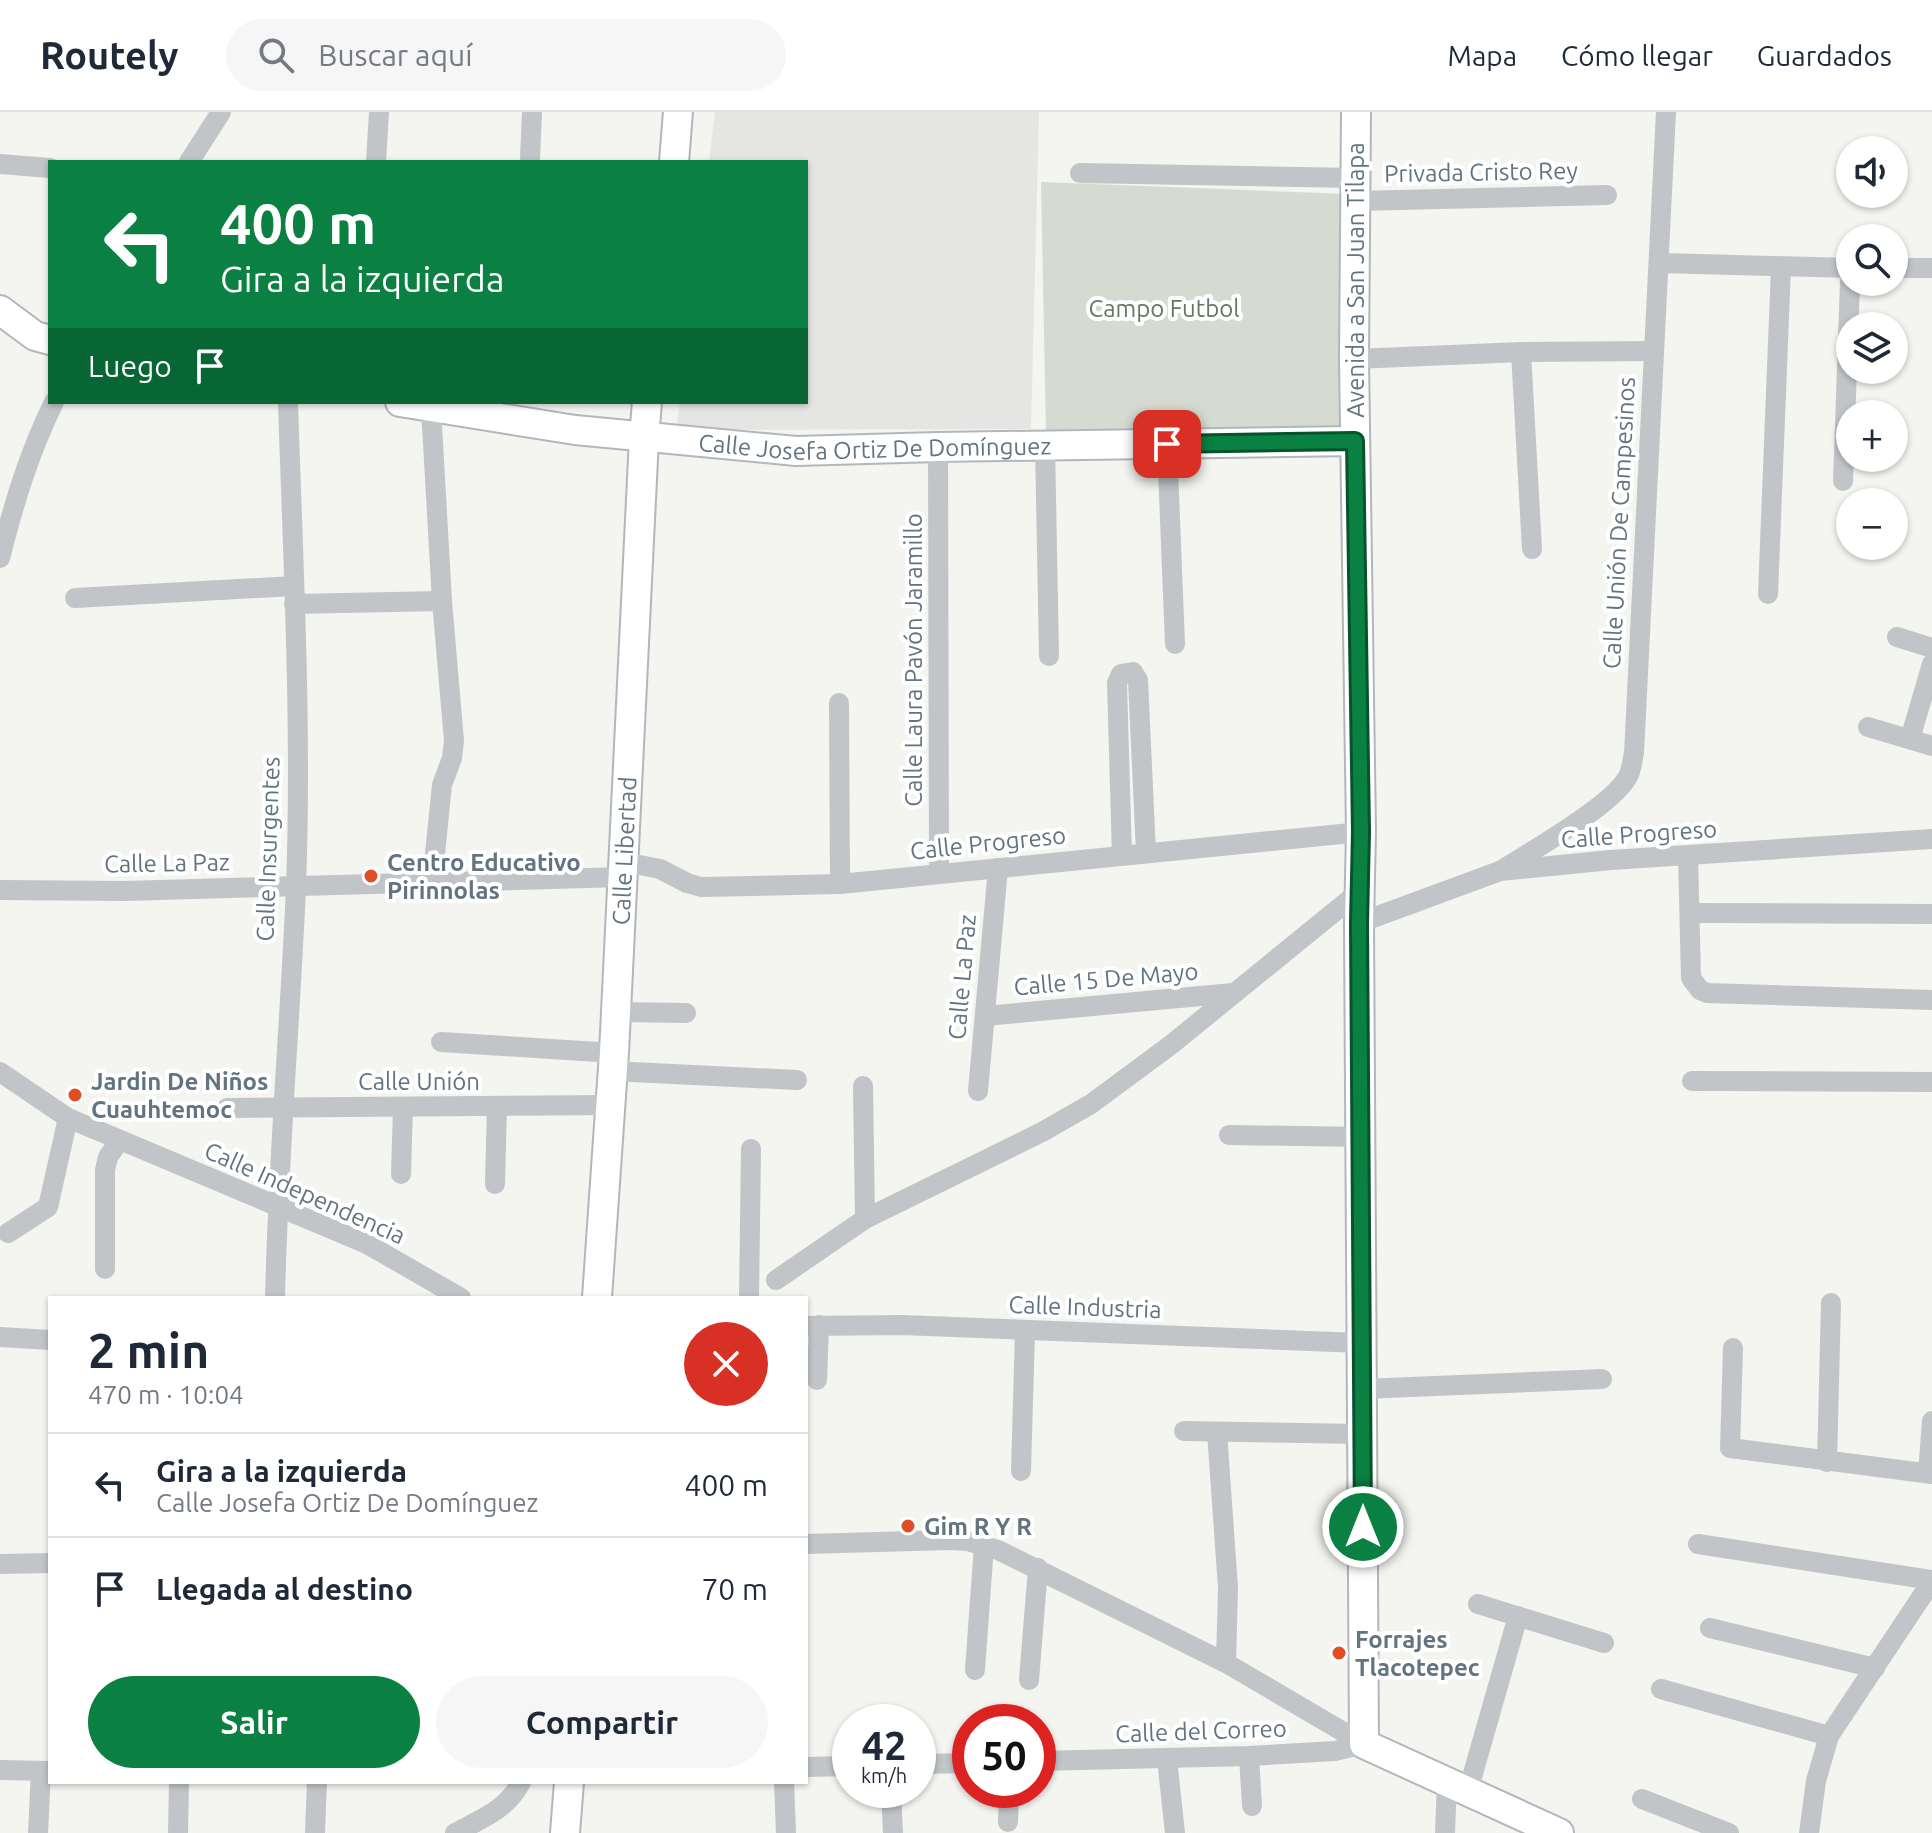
<!DOCTYPE html>
<html lang="es">
<meta charset="utf-8">
<style>
body{margin:0;font-family:Ubuntu,sans-serif;background:#f6f6f7;color:#1f2937;height:100vh;display:flex;flex-direction:column;font-size:30px;white-space:nowrap}
*{box-sizing:border-box;margin:0}
p{font-size:26px;color:#747a83}
.icon{flex:none;width:44px;height:44px;fill:none;stroke:currentColor;stroke-width:2;stroke-linecap:round;stroke-linejoin:round}
.map{position:relative;flex:1;overflow:hidden}
.side{position:absolute;left:48px;top:1184px;width:760px;height:488px;display:flex;flex-direction:column;background:#fff;border-radius:0px;box-shadow:0 2px 6px #0004}
.side>*{flex:none}
.guide{position:absolute;left:48px;top:48px;width:760px;height:244px;border-radius:0px;box-shadow:0 2px 6px #0004;background:#0b8043;color:#fff;overflow:hidden}
.buttons{position:absolute;left:1836px;top:24px;display:grid;gap:16px}
.buttons a{display:grid;place-items:center;width:72px;height:72px;border-radius:50%;background:#fff;box-shadow:0 2px 6px #0004;font-size:40px}
.speed{position:absolute;left:832px;top:1592px;display:flex;gap:16px;font-size:40px;font-weight:700;text-align:center}
.speed>*{display:grid;place-content:center;width:104px;height:104px;border-radius:50%;background:#fff;box-shadow:0 2px 6px #0004;line-height:1}
.speed small{font-size:20px;font-weight:400}
.speed .limit{border:12px solid #d22;background:#fff;color:#111}
.pin{position:absolute;display:grid;place-items:center;width:68px;height:68px;color:#fff;margin:-34px;border-radius:16px;box-shadow:0 4px 12px #0006}
.me{position:absolute;width:88px;margin:-44px;rotate:0deg;stroke-linejoin:round;filter:drop-shadow(0 0 6px #0008)}
.turn{display:flex;align-items:center;gap:28px;height:168px;padding:0 40px;font-size:36px}
.turn .icon{width:104px;height:104px;stroke-width:2.5}
.turn b{display:block;font-size:56px;line-height:68px}
.then{display:flex;align-items:center;height:76px;padding:0 40px;background:#0003;gap:16px;font-size:30px}
.round{display:grid;place-items:center;flex:none;width:84px;height:84px;border-radius:42px;background:#f6f6f7}
.headline{display:flex;align-items:center;justify-content:space-between;height:136px;padding:0 40px}
h1{font-size:48px;font-weight:700;line-height:60px}
.button{display:flex;gap:16px;margin-top:auto;padding:16px 40px}
.button a{flex:1;height:92px;border-radius:48px;background:#0b8043;color:#fff;font-size:32px;font-weight:700;line-height:92px;text-align:center}
.button a+a{background:#f6f6f7;color:#1f2937}
ul{padding:0;list-style:none}
li{display:flex;align-items:center;gap:24px;height:104px;padding:0 40px;border-top:2px solid #e0e1e3}
li div{flex:1}
li b{display:block;font-size:30px}
li em{font-style:normal}
header{display:flex;align-items:center;gap:48px;box-sizing:border-box;height:112px;padding:0 40px;background:#fff;border-bottom:2px solid #e0e1e3}
header strong{font-size:38px}
nav{display:flex;gap:44px;margin-inline-start:auto;font-size:28px}
.search{width:560px;height:72px;background:#f6f6f7;display:flex;align-items:center;gap:20px;box-sizing:border-box;padding:0 28px;border-radius:44px;color:#747a83;font-size:30px}
.map>svg:first-child{display:block}
.built{fill:#e5e6e4}
.green{fill:#d5dbd1}
.lines{fill:none;stroke-linecap:round;stroke-linejoin:round}
.secondary-casing{stroke:#b1b7bb;stroke-width:32}
.street{stroke:#c1c5c8;stroke-width:20}
.secondary{stroke:#fff;stroke-width:28}
.route-casing{stroke:#07532c;stroke-width:20}
.route{stroke:#0b8043;stroke-width:14}
.poi-dot{fill:#e14d24;stroke:#fff;stroke-width:3}
.labels{text-anchor:middle;dominant-baseline:central;stroke-width:8;stroke-linejoin:round;paint-order:stroke}
.street-label{font-size:24px;fill:#637481;stroke:#fff}
.park-label{font-size:24px;fill:#677862;stroke:#fff}
.poi-label{font-size:24px;font-weight:bold;fill:#637481;stroke:#fff;text-anchor:start}
</style>
<header>
<strong>Routely</strong>
<div class="search"><svg class="icon" aria-label="search" viewBox="0 0 24 24"><circle cx="10" cy="10" r="6"/><path d="M15 15l6 6"/></svg>Buscar aquí</div>
<nav><a>Mapa</a><a>Cómo llegar</a><a>Guardados</a></nav>
</header>
<div class="map">
<svg width="1932" height="1721" viewBox="0 0 1932 1721">
<rect width="100%" height="100%" fill="#f4f4f0"/>
<!-- built -->
<polygon class="built" points="715,0 1039,0 1031,317 676,318 680,290 806,290 806,50 709,50"/>
<!-- green -->
<polygon class="green" points="1041,70 1347,82 1342,315 1046,319"/>
<g class="lines">
<defs>
<g id="secondary">
<polyline points="1356,0 1354,247 1361,720 1359,811 1364,1632 1559,1721"/>
<polyline points="674,50 678,0"/>
<polyline points="0,198 35,224 50,228"/>
<path id="s1" d="M400,290L575,318L796,339L938,335L1355,329"/>
<path id="s2" d="M597,1186L614,941L644,326L647,290"/>
<polyline points="565,1721 569,1670"/>
</g>
</defs>
<!-- secondary casing -->
<use href="#secondary" class="secondary-casing"/>
<!-- street -->
<g class="street">
<polyline points="530,47 532,0"/>
<polyline points="189,50 221,0"/>
<polyline points="376,50 379,0"/>
<polyline points="0,52 50,56"/>
<polyline points="1080,61 1356,66"/>
<polyline points="1356,89 1607,83"/>
<polyline points="1660,151 1850,156"/>
<polyline points="1894,156 1932,156"/>
<polyline points="1521,240 1532,437"/>
<polyline points="1354,247 1521,240 1654,239"/>
<polyline points="431,296 442,489 454,629 452,646 442,673 432,771"/>
<polyline points="1167,332 1175,532"/>
<polyline points="1045,333 1049,544"/>
<polyline points="938,335 939,762"/>
<polyline points="1843,369 1850,170"/>
<path d="M0,446C14,391 29,341 54,290"/>
<polyline points="1768,482 1781,155"/>
<polyline points="75,486 294,474"/>
<polyline points="294,492 442,489"/>
<polyline points="1897,525 1932,536"/>
<polyline points="839,591 840,772"/>
<polyline points="1868,615 1932,634"/>
<polyline points="1910,627 1932,552"/>
<polyline points="1122,744 1117,571 1121,562 1133,560 1138,568 1146,741"/>
<polyline points="1688,744 1691,866 1700,878 1707,881 1932,888"/>
<polyline points="624,750 660,757 687,771 701,775 840,772 1361,720"/>
<path d="M1500,759C1530,740 1611,694 1627,666C1632,659 1632,649 1634,641L1666,0"/>
<polyline points="0,778 124,779 623,765"/>
<polyline points="1691,801 1932,802"/>
<polyline points="1359,811 1500,759 1611,748 1932,727"/>
<polyline points="616,900 686,901"/>
<polyline points="985,904 1233,881"/>
<polyline points="441,930 614,941"/>
<polyline points="612,959 797,968"/>
<polyline points="0,960 68,1006 367,1132 461,1186"/>
<polyline points="1692,969 1932,970"/>
<polyline points="863,974 865,1107"/>
<polyline points="978,979 998,756"/>
<polyline points="227,996 610,993"/>
<polyline points="1229,1023 1362,1025"/>
<polyline points="401,1062 403,995"/>
<polyline points="495,1072 497,994"/>
<polyline points="8,1121 48,1095 68,1006"/>
<polyline points="105,1157 105,1058 108,1045 120,1028"/>
<polyline points="776,1168 865,1107 1042,1020 1091,992 1172,932 1360,779"/>
<path d="M275,1186C278,1049 290,912 296,775C302,613 293,451 288,290"/>
<polyline points="749,1186 751,1037"/>
<polyline points="806,1214 902,1213 1361,1231"/>
<polyline points="0,1225 50,1228"/>
<polyline points="1733,1236 1730,1336 1932,1362"/>
<polyline points="817,1268 819,1213"/>
<polyline points="1362,1277 1602,1267"/>
<polyline points="1184,1319 1362,1322"/>
<polyline points="1217,1320 1228,1476 1226,1551"/>
<polyline points="1827,1350 1831,1191"/>
<polyline points="1021,1359 1025,1219"/>
<polyline points="1928,1361 1932,1309"/>
<polyline points="806,1432 950,1428 967,1429 998,1438 1226,1551 1364,1632"/>
<polyline points="1698,1432 1932,1468"/>
<polyline points="0,1452 50,1451"/>
<polyline points="1478,1492 1604,1531"/>
<polyline points="1710,1516 1875,1556"/>
<polyline points="975,1558 984,1433"/>
<polyline points="1029,1568 1038,1456"/>
<polyline points="1661,1577 1829,1624"/>
<polyline points="1249,1644 1252,1694"/>
<polyline points="1167,1647 1175,1721"/>
<polyline points="1038,1649 1249,1644 1335,1639 1364,1632"/>
<polyline points="918,1652 970,1651"/>
<polyline points="806,1655 850,1654"/>
<polyline points="0,1658 50,1659"/>
<polyline points="784,1670 786,1721"/>
<polyline points="891,1678 893,1721"/>
<polyline points="1468,1679 1518,1504"/>
<polyline points="1642,1687 1729,1721"/>
<polyline points="1008,1710 1009,1678"/>
<polyline points="38,1721 41,1659"/>
<polyline points="178,1721 179,1670"/>
<polyline points="315,1721 317,1670"/>
<path d="M455,1721C481,1707 507,1698 521,1670"/>
<polyline points="1445,1721 1447,1669"/>
<polyline points="1809,1721 1816,1669 1829,1624 1932,1469"/>
</g>
<!-- secondary -->
<use href="#secondary" class="secondary"/>
</g>
<g class="lines">
<defs>
<polyline id="route" points="1167,332 1355,329 1361,720 1359,811 1363,1415"/>
</defs>
<!-- route casing -->
<use href="#route" class="route-casing"/>
<!-- route -->
<use href="#route" class="route"/>
</g>
<!-- markers -->
<g class="poi-dot">
<circle cx="371" cy="764" r="8"/>
<circle cx="75" cy="983" r="8"/>
<circle cx="908" cy="1414" r="8"/>
<circle cx="1339" cy="1541" r="8"/>
</g>
<g class="labels">
<!-- street labels -->
<g class="street-label">
<text transform="translate(1481 60) rotate(-1)">Privada Cristo Rey</text>
<text transform="translate(1355 168) rotate(-90)">Avenida a San Juan Tilapa</text>
<text stroke="none"><textPath href="#s1" startOffset="478">Calle Josefa Ortiz De Domínguez</textPath></text>
<text transform="translate(1619 411) rotate(-87)">Calle Unión De Campesinos</text>
<text transform="translate(913 548) rotate(-90)">Calle Laura Pavón Jaramillo</text>
<text transform="translate(1639 722) rotate(-4)">Calle Progreso</text>
<text transform="translate(988 731) rotate(-6)">Calle Progreso</text>
<text transform="translate(268 737) rotate(-88)">Calle Insurgentes</text>
<text stroke="none"><textPath href="#s2" startOffset="448">Calle Libertad</textPath></text>
<text transform="translate(167 751) rotate(-1)">Calle La Paz</text>
<text transform="translate(962 865) rotate(-85)">Calle La Paz</text>
<text transform="translate(1106 867) rotate(-5)">Calle 15 De Mayo</text>
<text x="419" y="969">Calle Unión</text>
<text transform="translate(305 1081) rotate(24)">Calle Independencia</text>
<text transform="translate(1085 1195) rotate(2)">Calle Industria</text>
<text transform="translate(1201 1619) rotate(-2)">Calle del Correo</text>
</g>
<!-- park labels -->
<g class="park-label">
<text x="1164" y="196">Campo Futbol</text>
</g>
<!-- poi labels -->
<g class="poi-label">
<text x="387" y="750">Centro Educativo<tspan x="387" dy="28">Pirinnolas</tspan></text>
<text x="91" y="969">Jardin De Niños<tspan x="91" dy="28">Cuauhtemoc</tspan></text>
<text x="924" y="1414">Gim R Y R</text>
<text x="1355" y="1527">Forrajes<tspan x="1355" dy="28">Tlacotepec</tspan></text>
</g>
</g>
</svg>
<div class="buttons">
<a><svg class="icon" aria-label="sound" viewBox="0 0 24 24"><path d="M4 9h4l5-4v14l-5-4H4zM17 9q2 3 0 6"/></svg></a>
<a><svg class="icon" aria-label="search" viewBox="0 0 24 24"><circle cx="10" cy="10" r="6"/><path d="M15 15l6 6"/></svg></a>
<a><svg class="icon" aria-label="layers" viewBox="0 0 24 24"><path d="M12 4l9 5-9 5-9-5zM3 14l9 5 9-5"/></svg></a>
<a>+</a>
<a>−</a>
</div>
<div class="speed"><div>42<small>km/h</small></div><div class="limit">50</div></div>
<div class="pin" style="left:1167px;top:332px;background:#d93025"><svg class="icon" aria-label="arrive" viewBox="0 0 24 24"><path d="M6 21V4h12l-3 4 3 4H6"/></svg></div>
<svg class="me" style="left:1363px;top:1415px" viewBox="-20 -20 40 40"><circle r="17" fill="#0b8043" stroke="#fff" stroke-width="3"/><path d="M0-11L8 9 0 5-8 9z" fill="#fff"/></svg>
<div class="guide">
<div class="turn"><svg class="icon" aria-label="left" viewBox="0 0 24 24"><path d="M17 20v-9H6M10 6l-5 5 5 5"/></svg><div><b>400 m</b>Gira a la izquierda</div></div>
<div class="then">Luego<svg class="icon" aria-label="arrive" viewBox="0 0 24 24"><path d="M6 21V4h12l-3 4 3 4H6"/></svg></div>
</div>
<section class="side">
<div class="headline"><div><h1>2 min</h1><p>470 m · 10:04</p></div><a class="round" style="background:#d93025;color:#fff"><svg class="icon" aria-label="close" viewBox="0 0 24 24"><path d="M6 6l12 12M18 6L6 18"/></svg></a></div>
<ul>
<li><svg class="icon" aria-label="left" viewBox="0 0 24 24"><path d="M17 20v-9H6M10 6l-5 5 5 5"/></svg><div><b>Gira a la izquierda</b><p>Calle Josefa Ortiz De Domínguez</p></div><em>400 m</em></li>
<li><svg class="icon" aria-label="arrive" viewBox="0 0 24 24"><path d="M6 21V4h12l-3 4 3 4H6"/></svg><div><b>Llegada al destino</b></div><em>70 m</em></li>
</ul>
<div class="button"><a>Salir</a><a>Compartir</a></div>
</section>
</div>
